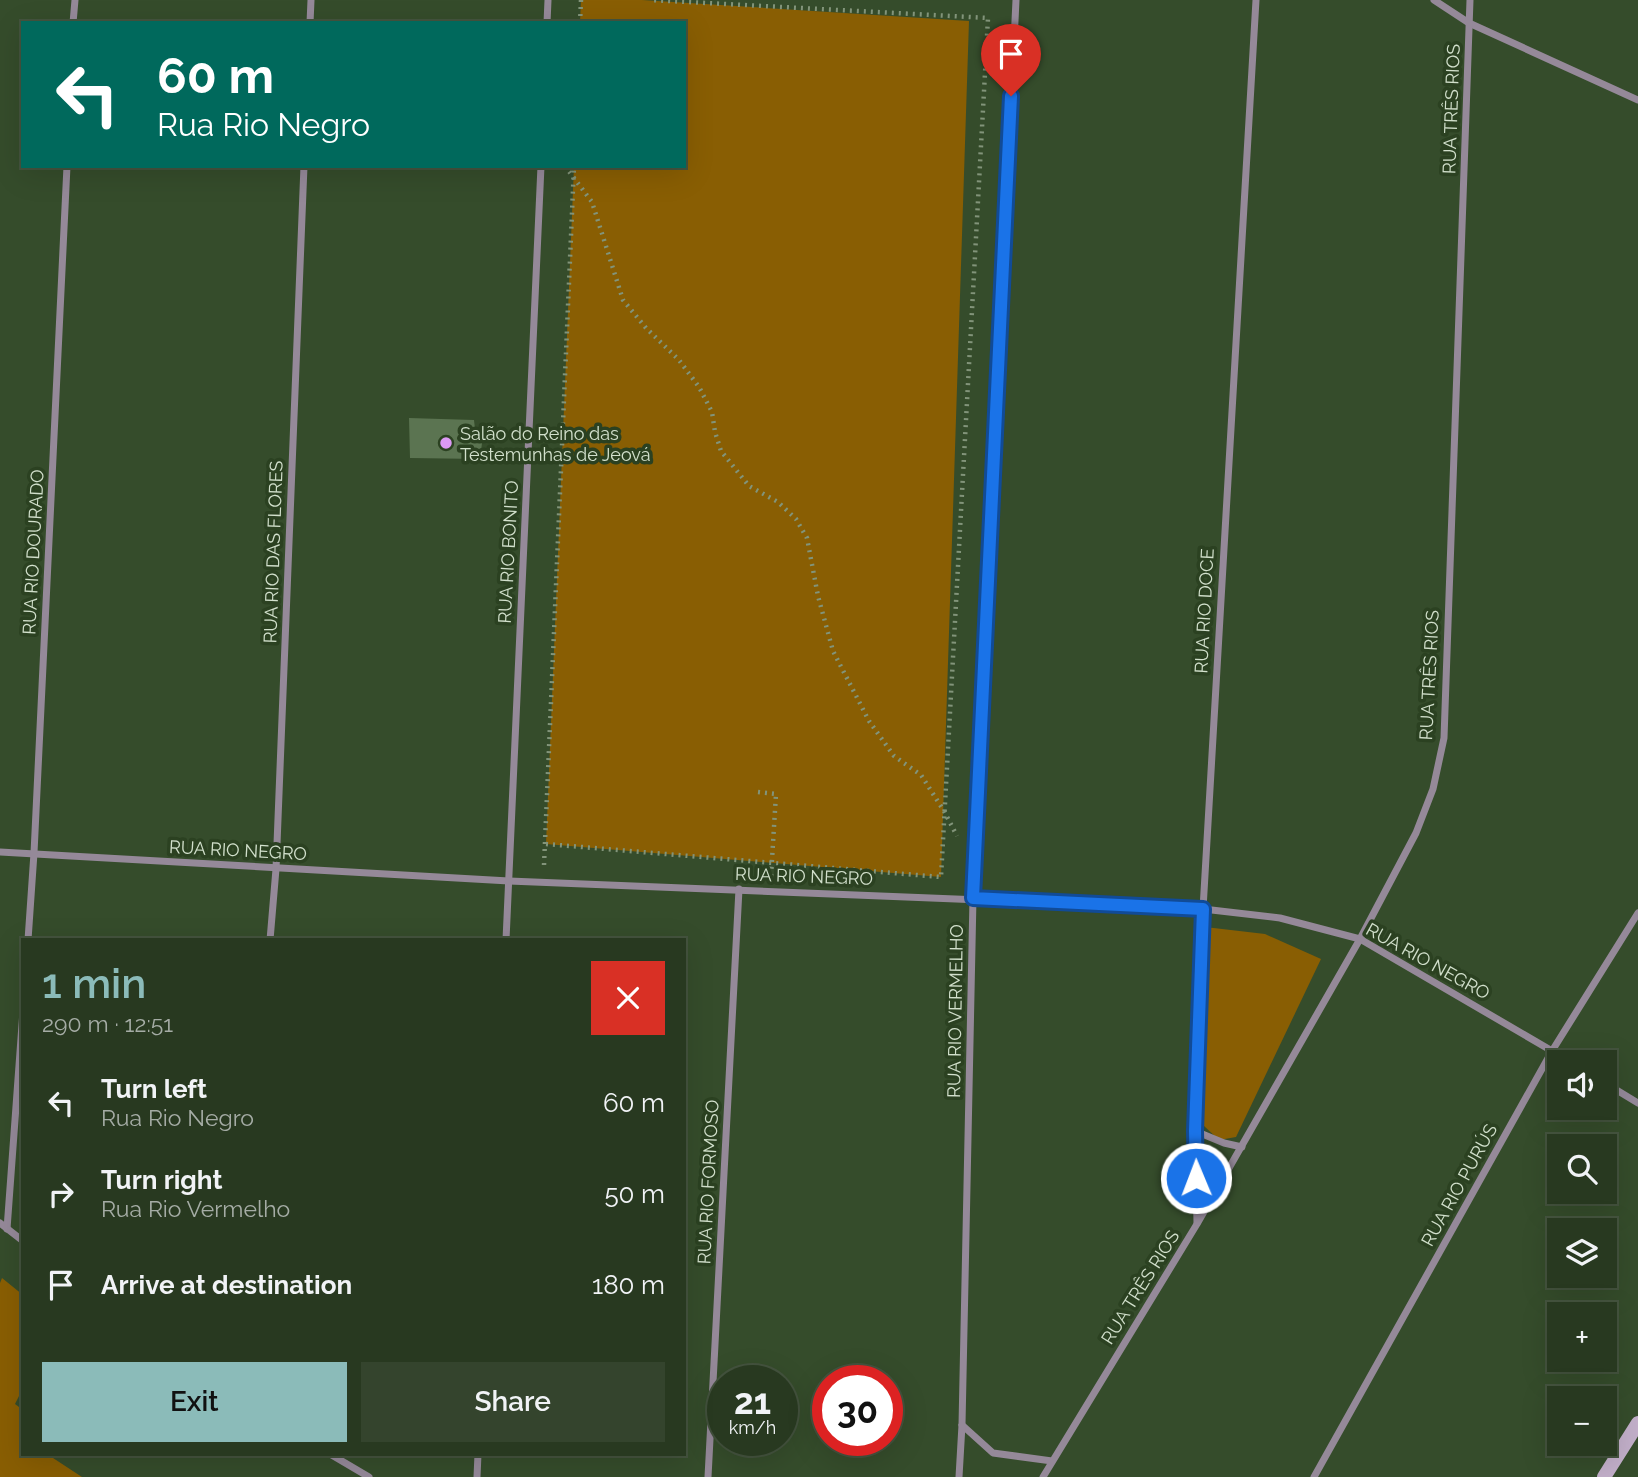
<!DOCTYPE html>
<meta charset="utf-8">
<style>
body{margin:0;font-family:Raleway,sans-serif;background:#34442d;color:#f1f3f6;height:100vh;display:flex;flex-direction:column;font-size:26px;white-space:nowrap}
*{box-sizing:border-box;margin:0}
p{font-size:23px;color:#a5aca5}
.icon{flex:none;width:38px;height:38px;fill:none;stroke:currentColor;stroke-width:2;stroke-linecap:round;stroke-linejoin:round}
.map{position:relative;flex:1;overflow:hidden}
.sheet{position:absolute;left:21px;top:938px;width:665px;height:518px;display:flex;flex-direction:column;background:#283920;border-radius:0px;box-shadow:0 7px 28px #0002,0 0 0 2px #44533e}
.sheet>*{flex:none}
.top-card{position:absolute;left:21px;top:21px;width:665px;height:147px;border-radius:0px;box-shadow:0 7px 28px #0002,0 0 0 2px #44533e;background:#00695c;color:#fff;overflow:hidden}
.fabs{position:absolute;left:1547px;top:1050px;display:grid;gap:14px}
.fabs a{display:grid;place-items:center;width:70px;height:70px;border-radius:0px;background:#283920;box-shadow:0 7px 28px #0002,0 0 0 2px #44533e;font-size:35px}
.speed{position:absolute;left:707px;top:1365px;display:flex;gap:14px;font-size:35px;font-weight:700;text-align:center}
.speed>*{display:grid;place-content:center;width:91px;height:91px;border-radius:50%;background:#283920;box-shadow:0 7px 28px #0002,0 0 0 2px #44533e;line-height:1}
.speed small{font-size:18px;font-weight:400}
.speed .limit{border:10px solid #d22;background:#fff;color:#111}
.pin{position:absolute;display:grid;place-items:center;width:60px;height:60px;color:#fff;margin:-72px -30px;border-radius:50% 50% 50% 0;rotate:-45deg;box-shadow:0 0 7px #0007}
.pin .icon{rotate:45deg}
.me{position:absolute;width:77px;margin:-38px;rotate:359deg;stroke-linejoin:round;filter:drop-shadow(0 0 5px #0008)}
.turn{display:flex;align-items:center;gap:24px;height:147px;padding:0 21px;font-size:32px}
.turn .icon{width:91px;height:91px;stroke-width:2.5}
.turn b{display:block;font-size:49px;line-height:60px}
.round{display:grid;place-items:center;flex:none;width:74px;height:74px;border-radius:0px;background:#34442d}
.summary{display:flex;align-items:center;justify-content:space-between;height:119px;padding:0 21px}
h1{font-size:42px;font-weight:600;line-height:52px;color:#8bbbb9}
.primary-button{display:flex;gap:14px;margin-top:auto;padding:14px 21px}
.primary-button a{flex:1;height:80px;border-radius:0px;background:#8bbbb9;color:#111;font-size:28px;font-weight:600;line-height:80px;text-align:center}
.primary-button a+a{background:#34442d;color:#f1f3f6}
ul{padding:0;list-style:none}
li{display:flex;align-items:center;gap:21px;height:91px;padding:0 21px}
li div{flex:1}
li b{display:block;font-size:26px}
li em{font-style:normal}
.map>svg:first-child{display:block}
.green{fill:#895e03}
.building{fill:#5b7451}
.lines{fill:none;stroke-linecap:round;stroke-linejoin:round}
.path{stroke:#82947a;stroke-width:4.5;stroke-dasharray:2 5;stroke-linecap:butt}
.minor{stroke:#958999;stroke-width:7}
.secondary{stroke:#c2afc9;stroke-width:14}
.route-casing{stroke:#114b97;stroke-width:18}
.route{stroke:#1a73e8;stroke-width:12}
.poi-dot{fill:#dc99f4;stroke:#2b4121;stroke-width:2.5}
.labels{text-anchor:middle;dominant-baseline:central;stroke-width:7;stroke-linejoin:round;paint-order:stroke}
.street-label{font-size:18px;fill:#d2e0cc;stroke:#2b4121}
.poi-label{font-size:18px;fill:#d2e0cc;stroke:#2b4121;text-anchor:start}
</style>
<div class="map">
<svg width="1638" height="1477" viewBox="0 0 1638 1477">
<rect width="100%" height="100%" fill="#354c2b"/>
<!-- green -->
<g class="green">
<polygon points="581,0 642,0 969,21 941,877 546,844 574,166 684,166 684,23 580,23"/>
<polygon points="1205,927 1265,934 1321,959 1236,1137 1219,1140 1203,1125"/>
<polygon points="2,1278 23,1295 23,1388 15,1404 23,1410 23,1454 52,1454 53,1458 82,1477 0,1477 0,1283"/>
</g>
<!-- building -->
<polygon class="building" points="409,418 474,420 475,429 484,427 480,459 410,458"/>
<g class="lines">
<!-- path -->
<g class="path">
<polyline points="580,23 581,0"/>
<polyline points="565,166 592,202 623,300 646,328 679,360 699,387 712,412 715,432 721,451 749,486 778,502 796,519 807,538 818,596 833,651 869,721 894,756 921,775 944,811 957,836"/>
<polyline points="758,792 776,794 771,876"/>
<polyline points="546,844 941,877 988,18 651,0"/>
<polyline points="544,865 574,166"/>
</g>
<!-- minor -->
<g class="minor">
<polyline points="1434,0 1469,23 1638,100"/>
<polyline points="73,23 75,0"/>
<polyline points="310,23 311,0"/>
<polyline points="547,23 548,0"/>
<polyline points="0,852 509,881 1203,909 1280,918 1360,939 1571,1062"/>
<polyline points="28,940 34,853 67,166"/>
<polyline points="270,940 276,869 304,166"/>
<polyline points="506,940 541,166"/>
<polyline points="1605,1083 1638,1103"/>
<polyline points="1195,1131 1224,1143 1242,1147"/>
<polyline points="0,1223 23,1241"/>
<polyline points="1197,1223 1195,1131 1203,909 1256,0"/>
<polyline points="7,1229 23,1011"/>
<polyline points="962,1425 993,1453 1052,1461"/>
<polyline points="330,1454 369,1477"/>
<polyline points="477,1477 478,1454"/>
<polyline points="708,1477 739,889"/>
<polyline points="959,1477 962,1425 973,898 1016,0"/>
<polyline points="1043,1477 1197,1224 1360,939 1416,833 1433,789 1444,738 1470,0"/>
<polyline points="1314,1477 1552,1051 1638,913"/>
</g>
<!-- secondary -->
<polyline class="secondary" points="1604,1477 1638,1423"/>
</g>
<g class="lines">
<defs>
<polyline id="route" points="1011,96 973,898 1203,909 1195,1131 1196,1178"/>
</defs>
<!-- route casing -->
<use href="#route" class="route-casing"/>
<!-- route -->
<use href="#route" class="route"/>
</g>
<!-- markers -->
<circle class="poi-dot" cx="446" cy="443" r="7"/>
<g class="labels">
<!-- street labels -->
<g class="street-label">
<text transform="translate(1451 109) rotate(-88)">RUA TRÊS RIOS</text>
<text transform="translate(33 552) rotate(-87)">RUA RIO DOURADO</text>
<text transform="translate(273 552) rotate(-88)">RUA RIO DAS FLORES</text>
<text transform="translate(508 552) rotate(-87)">RUA RIO BONITO</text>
<text transform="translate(1204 611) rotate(-87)">RUA RIO DOCE</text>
<text transform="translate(1429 675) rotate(-87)">RUA TRÊS RIOS</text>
<text transform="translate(238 850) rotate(3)">RUA RIO NEGRO</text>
<text transform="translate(804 876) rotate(2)">RUA RIO NEGRO</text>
<text transform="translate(1428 961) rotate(29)">RUA RIO NEGRO</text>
<text transform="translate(955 1011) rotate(-89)">RUA RIO VERMELHO</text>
<text transform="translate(708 1182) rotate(-87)">RUA RIO FORMOSO</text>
<text transform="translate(1459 1185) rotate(-61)">RUA RIO PURÚS</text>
<text transform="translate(1140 1287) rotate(-58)">RUA TRÊS RIOS</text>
</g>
<!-- poi labels -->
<g class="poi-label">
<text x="460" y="433">Salão do Reino das<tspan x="460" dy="21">Testemunhas de Jeová</tspan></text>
</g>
</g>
</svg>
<div class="fabs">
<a><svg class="icon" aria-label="sound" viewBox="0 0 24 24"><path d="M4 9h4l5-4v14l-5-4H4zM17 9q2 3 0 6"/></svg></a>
<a><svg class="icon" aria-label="search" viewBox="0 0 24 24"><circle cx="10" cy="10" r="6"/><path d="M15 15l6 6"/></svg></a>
<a><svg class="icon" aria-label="layers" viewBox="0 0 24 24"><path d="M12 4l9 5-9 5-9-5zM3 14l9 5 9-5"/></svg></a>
<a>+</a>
<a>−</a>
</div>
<div class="speed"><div>21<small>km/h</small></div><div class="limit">30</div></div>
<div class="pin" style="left:1011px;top:96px;background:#d93025"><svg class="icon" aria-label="arrive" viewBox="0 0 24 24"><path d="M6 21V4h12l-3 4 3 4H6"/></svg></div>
<svg class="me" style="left:1196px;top:1178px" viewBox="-20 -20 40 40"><circle r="17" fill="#1a73e8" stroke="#fff" stroke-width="3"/><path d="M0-11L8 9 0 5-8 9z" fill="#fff"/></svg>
<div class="top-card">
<div class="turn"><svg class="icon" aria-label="left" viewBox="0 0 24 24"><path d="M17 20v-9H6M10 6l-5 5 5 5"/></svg><div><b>60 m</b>Rua Rio Negro</div></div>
</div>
<section class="sheet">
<div class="summary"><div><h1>1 min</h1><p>290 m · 12:51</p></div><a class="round" style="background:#d93025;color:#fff"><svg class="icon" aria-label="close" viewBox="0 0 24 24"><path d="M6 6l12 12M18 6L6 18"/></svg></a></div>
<ul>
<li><svg class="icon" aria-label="left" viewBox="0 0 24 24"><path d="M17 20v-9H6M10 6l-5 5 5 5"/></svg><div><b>Turn left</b><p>Rua Rio Negro</p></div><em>60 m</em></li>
<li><svg class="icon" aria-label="right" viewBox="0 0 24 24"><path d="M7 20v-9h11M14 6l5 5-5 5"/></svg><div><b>Turn right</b><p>Rua Rio Vermelho</p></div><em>50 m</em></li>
<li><svg class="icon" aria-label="arrive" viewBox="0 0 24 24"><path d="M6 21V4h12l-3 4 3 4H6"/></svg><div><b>Arrive at destination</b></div><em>180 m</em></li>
</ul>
<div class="primary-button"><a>Exit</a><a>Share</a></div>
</section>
</div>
